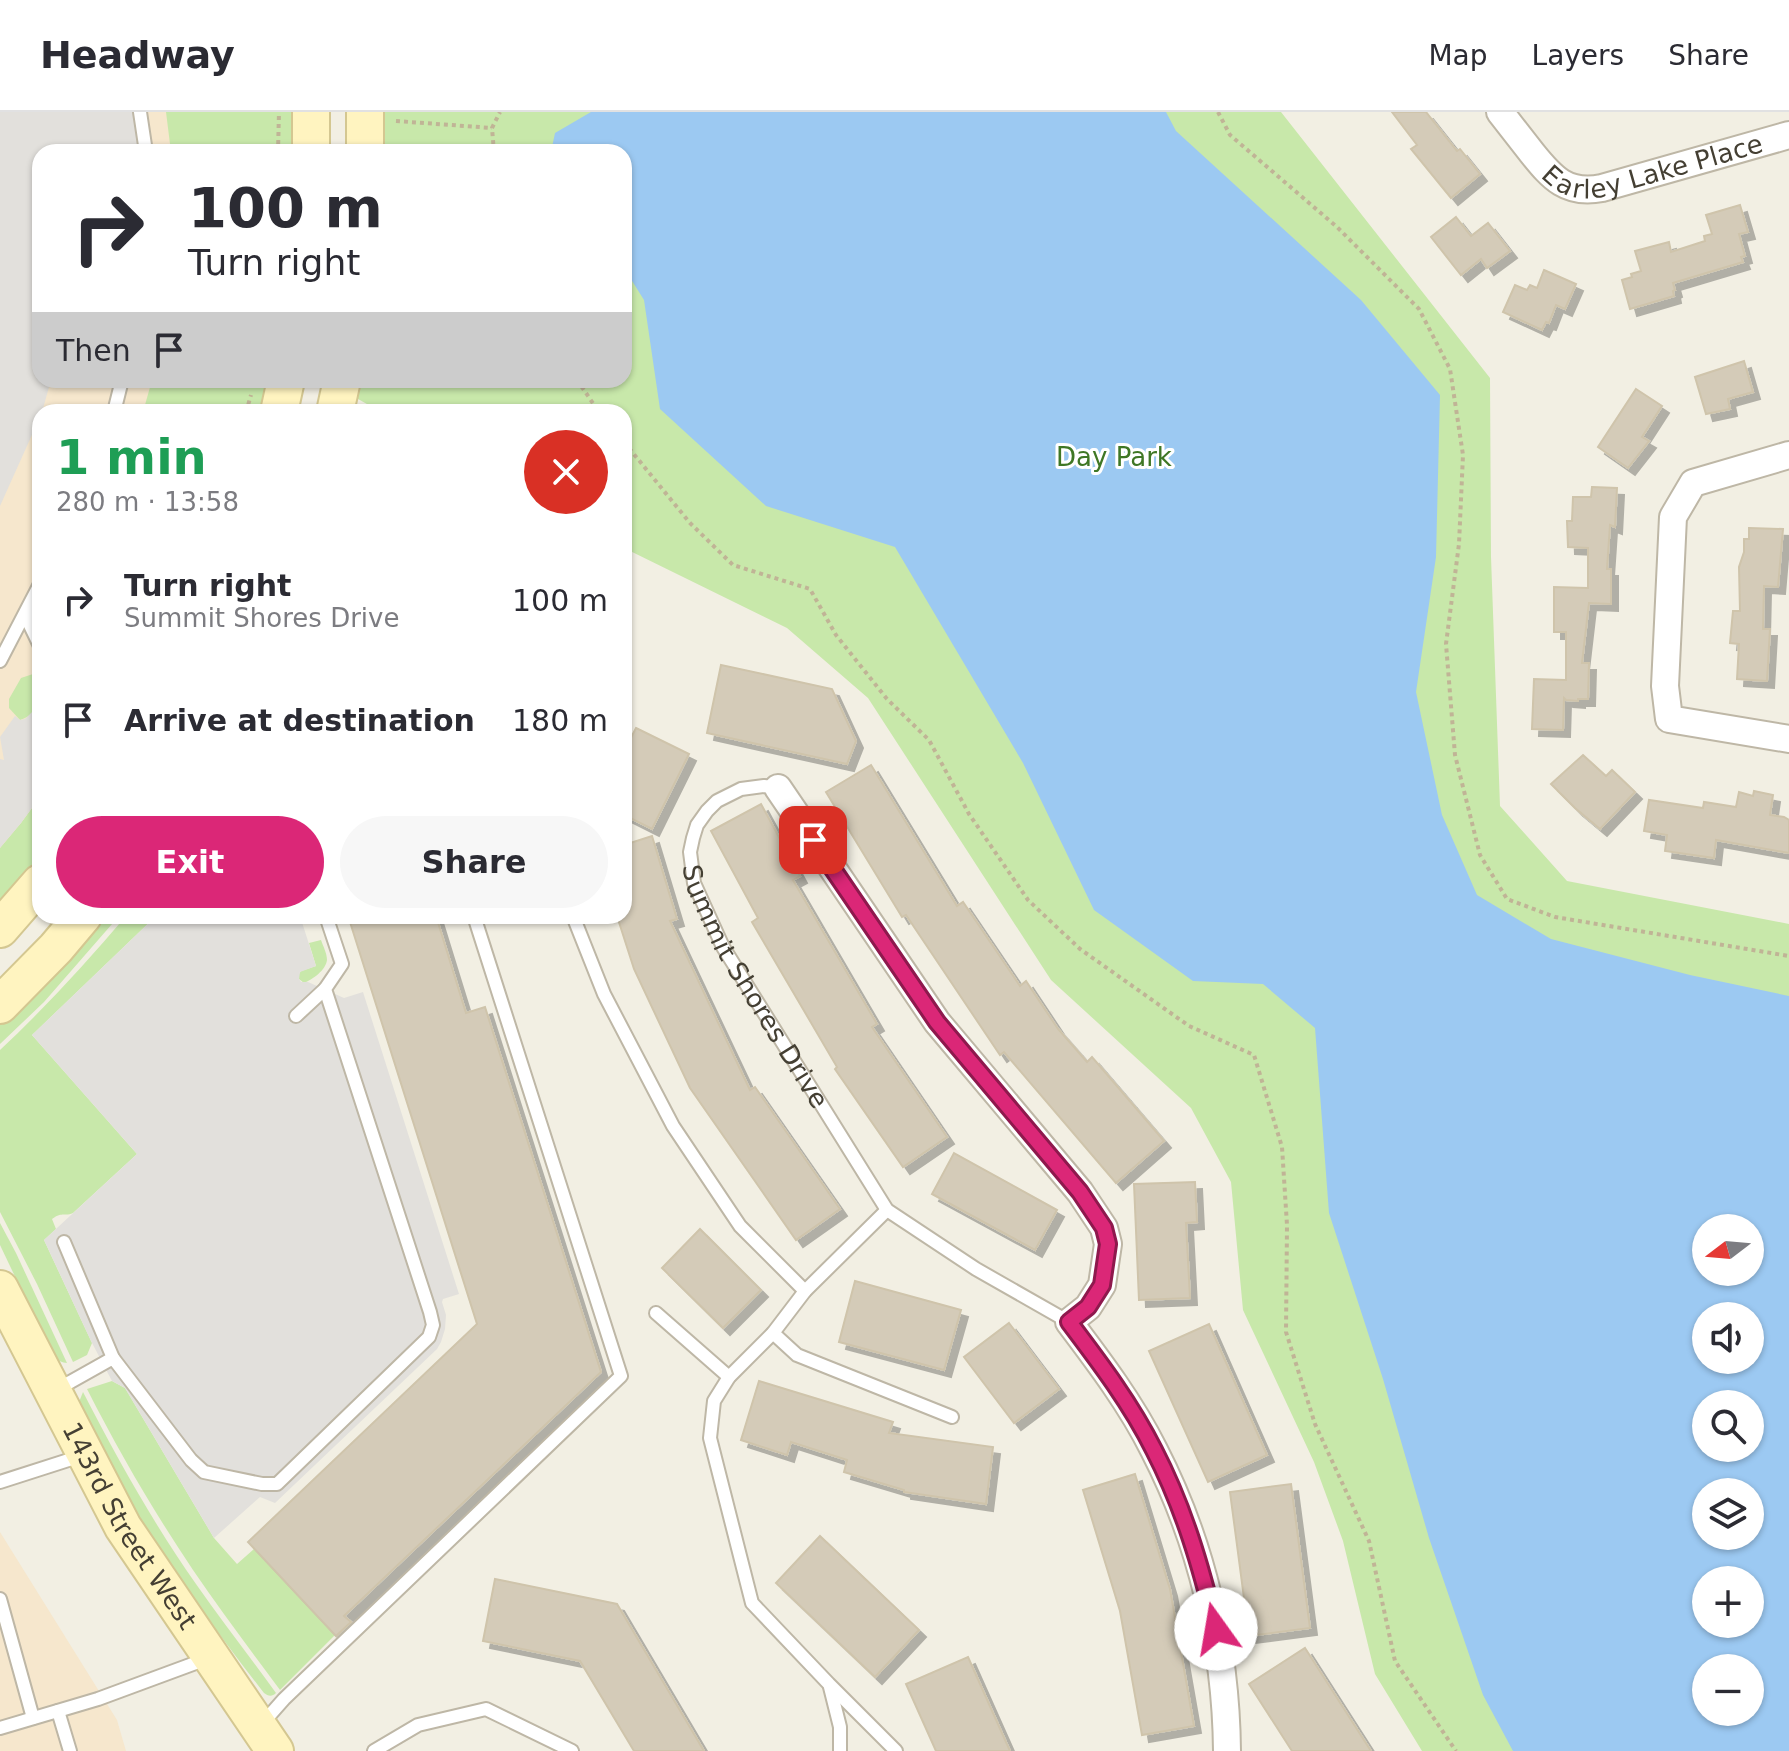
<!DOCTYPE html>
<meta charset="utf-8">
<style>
body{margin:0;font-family:"DejaVu Sans",sans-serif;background:#f7f7f7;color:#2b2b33;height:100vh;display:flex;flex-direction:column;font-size:30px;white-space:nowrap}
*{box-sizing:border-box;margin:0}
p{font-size:26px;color:#7c7c81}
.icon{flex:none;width:44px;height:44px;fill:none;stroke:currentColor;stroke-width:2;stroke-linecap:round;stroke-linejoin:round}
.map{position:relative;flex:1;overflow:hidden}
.drawer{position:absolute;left:32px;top:292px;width:600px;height:520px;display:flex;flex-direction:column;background:#fff;border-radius:24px;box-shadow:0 2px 6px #0004}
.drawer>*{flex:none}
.banner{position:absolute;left:32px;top:32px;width:600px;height:244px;border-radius:24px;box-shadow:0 2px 6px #0004;background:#fff;color:#2b2b33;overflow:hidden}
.needle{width:52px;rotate:254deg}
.buttons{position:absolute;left:1692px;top:1102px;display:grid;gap:16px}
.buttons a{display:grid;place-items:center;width:72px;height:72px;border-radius:50%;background:#fff;box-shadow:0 2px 6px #0004;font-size:40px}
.pin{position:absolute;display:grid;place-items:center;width:68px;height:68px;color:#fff;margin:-34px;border-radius:16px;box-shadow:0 4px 12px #0006}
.me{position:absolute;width:88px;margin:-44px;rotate:347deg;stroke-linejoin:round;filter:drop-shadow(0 0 6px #0008)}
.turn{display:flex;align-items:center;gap:28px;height:168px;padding:0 24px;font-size:36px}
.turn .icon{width:104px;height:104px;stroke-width:2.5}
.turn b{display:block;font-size:56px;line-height:68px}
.then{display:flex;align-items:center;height:76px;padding:0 24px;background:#0003;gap:16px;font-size:30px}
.round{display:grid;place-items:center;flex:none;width:84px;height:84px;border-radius:42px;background:#f7f7f7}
.headline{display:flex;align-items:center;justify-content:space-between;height:136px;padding:0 24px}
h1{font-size:48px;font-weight:700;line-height:60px;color:#1e9e55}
.primary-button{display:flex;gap:16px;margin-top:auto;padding:16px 24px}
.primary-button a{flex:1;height:92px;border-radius:48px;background:#db2777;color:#fff;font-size:32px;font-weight:700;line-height:92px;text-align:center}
.primary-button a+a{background:#f7f7f7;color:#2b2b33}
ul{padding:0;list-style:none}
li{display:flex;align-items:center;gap:24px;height:120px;padding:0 24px}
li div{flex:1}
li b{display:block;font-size:30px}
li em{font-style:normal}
header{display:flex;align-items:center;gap:48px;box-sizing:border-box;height:112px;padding:0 40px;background:#fff;border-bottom:2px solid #e1e1e2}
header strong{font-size:38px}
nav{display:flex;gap:44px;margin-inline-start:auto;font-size:28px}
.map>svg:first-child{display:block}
.commercial{fill:#f6e7cd}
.green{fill:#c8e8aa;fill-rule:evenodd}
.parking{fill:#e2e0dc}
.water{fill:#9cc9f2;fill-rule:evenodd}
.building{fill:#d4cbb8;stroke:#cfc4ab;stroke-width:2;filter:url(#shadow)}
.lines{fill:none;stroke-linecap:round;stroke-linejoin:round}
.lane-casing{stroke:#beb7a6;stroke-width:16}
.street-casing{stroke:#beb7a6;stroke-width:30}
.secondary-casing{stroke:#d4c791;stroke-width:40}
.path{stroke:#c0b496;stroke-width:4;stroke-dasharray:4 4;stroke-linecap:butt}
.lane{stroke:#fff;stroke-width:12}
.street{stroke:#fff;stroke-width:26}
.secondary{stroke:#fff4c0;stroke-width:36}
.route-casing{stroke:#8e194d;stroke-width:20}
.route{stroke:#db2777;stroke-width:14}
.labels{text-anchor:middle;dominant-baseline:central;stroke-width:6;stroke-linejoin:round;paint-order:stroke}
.street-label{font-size:26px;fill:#443f33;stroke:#fff}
.park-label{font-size:26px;fill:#3f7725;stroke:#fff}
</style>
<header>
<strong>Headway</strong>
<nav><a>Map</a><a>Layers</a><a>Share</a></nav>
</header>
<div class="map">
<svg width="1789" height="1639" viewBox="0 0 1789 1639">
<defs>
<filter id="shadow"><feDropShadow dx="7" dy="7" stdDeviation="0" flood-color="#0004"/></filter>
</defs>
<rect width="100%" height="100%" fill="#f2efe3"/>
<!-- commercial -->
<g class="commercial">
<polygon points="0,0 288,0 289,40 40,40 40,268 267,268 259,300 40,300 40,741 0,786"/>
<polygon points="0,1420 117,1608 126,1639 0,1639"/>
</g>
<!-- green -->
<g class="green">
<polygon points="166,0 295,0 294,40 171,40"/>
<path d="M377,0H1281L1490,266L1491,445L1500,694L1567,769L1789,812V1639H1422L1375,1562L1343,1429L1314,1350L1243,1198L1231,1070L1191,996L1051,868L868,586L787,516L624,436V300H381L351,283L354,268H624V40H378ZM1706,1116H1750V1160H1706ZM1706,1204H1750V1248H1706ZM1706,1292H1750V1336H1706ZM1706,1380H1750V1424H1706ZM1706,1468H1750V1512H1706ZM1706,1556H1750V1600H1706Z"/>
<polygon points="152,268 271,268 263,300 143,300"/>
<path d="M33,562H40C40,582 43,601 20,608L9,596V587L21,566Z"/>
<polygon points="40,685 40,749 0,793 0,736 21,711"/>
<polygon points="102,804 119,804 44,890 0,932 0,913 65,847"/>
<path d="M126,804H156L32,923L137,1042L73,1101C65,1105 63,1099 52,1107L56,1117L44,1128L92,1231L87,1243L73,1250L37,1172L0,1100V938C45,896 86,851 126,804Z"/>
<path d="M321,828C323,834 327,841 327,848C326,858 312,868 304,871L299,867V862L301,859L316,854L309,831Z"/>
<path d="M0,1111L16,1141L67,1251C57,1250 54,1245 49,1236L0,1133Z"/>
<path d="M112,1269L125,1276L214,1426L237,1452L254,1437L335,1523L280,1578C251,1539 221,1499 193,1458C154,1400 119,1340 87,1277Z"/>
<path d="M83,1280C117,1346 153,1411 196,1472C222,1509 250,1545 276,1581C272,1585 268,1584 264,1581C211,1513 160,1442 117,1367C103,1342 91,1316 79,1290Z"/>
</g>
<!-- parking -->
<g class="parking">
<polygon points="0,0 140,0 146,40 40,40 40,268 51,268 42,300 40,300 40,305 0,394"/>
<polygon points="40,592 40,685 21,711 0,736 0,647 4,648 0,625 15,604 20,608 25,607"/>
<polygon points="156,804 300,804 316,854 300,860 299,867 301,870 308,870 344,886 363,880 459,1182 443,1187 442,1190 446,1203 445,1217 441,1230 437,1237 275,1391 260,1385 214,1426 125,1276 112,1269 91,1229 44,1128 137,1042 32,923"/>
</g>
<!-- water -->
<path class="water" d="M591,0H1166L1176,19L1361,188L1440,283L1436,445L1416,580L1442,703L1477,783L1551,827L1690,863L1789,884V1639H1513L1483,1583L1429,1426L1383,1267L1329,1101L1315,916L1263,872L1193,869L1094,798L1023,651L895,435L766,394L660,297L644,188L624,156V40H551L555,21ZM1706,1116H1750V1160H1706ZM1706,1204H1750V1248H1706ZM1706,1292H1750V1336H1706ZM1706,1380H1750V1424H1706ZM1750,1468V1512H1706V1468ZM1750,1556V1600H1706V1556Z"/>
<!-- building -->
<g class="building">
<polygon points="1392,0 1426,0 1457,39 1460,37 1480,62 1451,86 1411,37 1417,33"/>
<polygon points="1740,93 1748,120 1739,122 1745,144 1741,145 1743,150 1673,171 1675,178 1673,179 1674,184 1630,197 1622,168 1632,165 1631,162 1641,159 1635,139 1669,130 1671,140 1705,129 1704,124 1712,122 1706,103"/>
<polygon points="1456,105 1471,124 1488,111 1510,139 1487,156 1481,147 1461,163 1431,125"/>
<polygon points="1544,158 1576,172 1565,197 1556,193 1549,211 1546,210 1542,218 1503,200 1515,173 1527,178 1530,173 1537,176"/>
<polygon points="1744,249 1753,280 1728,287 1730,297 1706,302 1695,265"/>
<polygon points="1636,277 1662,294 1642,325 1649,329 1628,356 1598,335"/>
<polygon points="1592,375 1617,376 1615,415 1610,413 1607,457 1611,457 1611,492 1589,491 1582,551 1589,551 1588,587 1578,587 1578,589 1566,588 1564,586 1563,618 1532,617 1534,567 1566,568 1566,520 1554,520 1554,475 1588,476 1588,436 1568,435 1567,409 1572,409 1573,385 1591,385"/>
<polygon points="1749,416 1783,417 1778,475 1764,474 1763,517 1770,517 1767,569 1737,567 1739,532 1730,531 1733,499 1740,499 1739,455 1744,440 1744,427 1749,427"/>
<polygon points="721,553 832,577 856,629 847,652 707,621"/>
<polygon points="636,616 689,642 652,717 624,703 624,639"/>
<polygon points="1583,643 1606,664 1612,658 1635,680 1600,717 1575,696 1551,672"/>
<polygon points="871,653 957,794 963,790 1020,874 1026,869 1058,917 1087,950 1092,945 1164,1029 1116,1071 1004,940 1000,943 906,803 902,805 826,680"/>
<polygon points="1754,679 1773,683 1770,703 1784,705 1789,708 1789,741 1716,728 1714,746 1665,739 1667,723 1644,719 1649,688 1703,696 1704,690 1736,695 1739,680 1753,684"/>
<polygon points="761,692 800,764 793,768 877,912 872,915 947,1025 903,1055 835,957 837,955 752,810 758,806 711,719"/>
<polygon points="652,724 677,807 670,809 750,978 755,975 840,1097 796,1128 690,976 634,857 617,804 624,804 624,733"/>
<polygon points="368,804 436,804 466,901 485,895 601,1260 344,1504 351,1510 336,1524 248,1430 477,1212 350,810"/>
<polygon points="954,1041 1057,1098 1035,1138 932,1082"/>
<polygon points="1195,1070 1197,1110 1186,1111 1190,1186 1139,1188 1134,1072"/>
<polygon points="700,1117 761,1178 723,1216 662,1156"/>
<polygon points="855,1169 961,1198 944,1258 839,1230"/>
<polygon points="1009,1211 1059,1277 1014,1311 964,1245"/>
<polygon points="1209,1212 1267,1343 1208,1370 1149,1239"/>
<polygon points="759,1269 893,1310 889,1321 993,1335 986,1392 904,1380 904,1378 844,1360 847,1348 791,1330 787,1343 741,1328"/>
<polygon points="1135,1362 1170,1477 1194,1614 1142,1623 1120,1499 1083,1378"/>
<polygon points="1291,1372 1310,1516 1249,1524 1230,1380"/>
<polygon points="820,1424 919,1518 875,1565 776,1471"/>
<polygon points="495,1467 617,1492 704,1639 634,1639 580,1549 483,1529"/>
<polygon points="1305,1536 1371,1639 1292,1639 1249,1572"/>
<polygon points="968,1545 1010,1639 936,1639 906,1572"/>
</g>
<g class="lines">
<defs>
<g id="lane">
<polyline points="140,0 146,40"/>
<polyline points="114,300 122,268"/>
<polyline points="40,503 25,503 40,534"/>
<polyline points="0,549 40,472"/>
<path id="s1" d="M778,676L764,674L741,677L717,689L707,699L697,713L693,726L690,740L694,771L723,835L887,1098L976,1157L1069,1210"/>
<polyline points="573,804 604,882 673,1014 740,1114 805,1179"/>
<polyline points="296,904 325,877"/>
<polyline points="887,1098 805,1179 773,1221 729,1265 714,1289 710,1326 752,1491 829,1572 896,1639"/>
<polyline points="64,1130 113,1246"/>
<polyline points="656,1201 729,1265"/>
<polyline points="773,1221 797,1243 952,1305"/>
<polyline points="56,1278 113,1246 191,1348 204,1360 262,1372 277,1372 429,1225 433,1213 430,1200 325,877 342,852 326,804"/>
<polyline points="0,1370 81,1344"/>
<polyline points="0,1487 33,1606"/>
<polyline points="830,1575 840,1615 840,1639"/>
<polyline points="58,1599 70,1639"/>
<polyline points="261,1613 284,1587 621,1264 474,804"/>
<polyline points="0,1616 98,1587 209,1546"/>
<polyline points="374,1639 418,1613 486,1597 572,1639"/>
</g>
<g id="street">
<path id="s2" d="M1500,0C1511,14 1521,27 1532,41C1552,66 1567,83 1602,76L1789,23"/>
<polyline points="1789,343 1693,371 1673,405 1665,574 1669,607 1789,627"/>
<path d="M778,676L937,910L1080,1080L1104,1116L1108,1132L1102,1173L1088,1195L1069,1210C1100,1251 1131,1292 1154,1338C1202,1431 1226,1535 1227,1639"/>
</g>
<g id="secondary">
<polyline points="311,0 311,40"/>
<polyline points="365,40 365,0"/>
<polyline points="279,300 286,268"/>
<polyline points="335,300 342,268"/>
<polyline points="0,817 40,771"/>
<polyline points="0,893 56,836 83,804"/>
<path id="s3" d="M0,1177L123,1415L275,1639"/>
</g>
</defs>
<!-- lane casing -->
<use href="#lane" class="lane-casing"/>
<!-- street casing -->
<use href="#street" class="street-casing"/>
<!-- secondary casing -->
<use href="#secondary" class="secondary-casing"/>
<!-- path -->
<g class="path">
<polyline points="1218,0 1230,23 1337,115 1419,197 1450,257 1463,343 1459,432 1446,532 1455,643 1480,743 1507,787 1555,805 1789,844"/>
<polyline points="396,9 492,16"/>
<polyline points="278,40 279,0"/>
<polyline points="494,40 492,16 500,0"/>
<polyline points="577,268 599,300"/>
<polyline points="246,300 251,283"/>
<polyline points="624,330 690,411 733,453 810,477 836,523 887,587 929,628 969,702 1028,788 1080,837 1189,914 1254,943 1282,1035 1287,1113 1286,1220 1315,1312 1369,1429 1395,1549 1456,1639"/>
</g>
<!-- lane -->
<use href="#lane" class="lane"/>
<!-- street -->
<use href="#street" class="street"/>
<!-- secondary -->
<use href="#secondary" class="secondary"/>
</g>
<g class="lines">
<defs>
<path id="route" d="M813,728L937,910L1080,1080L1104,1116L1108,1132L1102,1173L1088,1195L1069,1210C1100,1251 1131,1292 1154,1338C1184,1396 1201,1455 1216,1517"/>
</defs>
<!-- route casing -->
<use href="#route" class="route-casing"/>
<!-- route -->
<use href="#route" class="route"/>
</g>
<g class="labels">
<!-- street labels -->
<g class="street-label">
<text stroke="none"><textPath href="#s2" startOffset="188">Earley Lake Place</textPath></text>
<text stroke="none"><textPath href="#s1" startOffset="274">Summit Shores Drive</textPath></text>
<text stroke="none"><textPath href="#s3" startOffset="270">143rd Street West</textPath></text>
</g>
<!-- park labels -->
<g class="park-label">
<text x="1114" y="345">Day Park</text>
</g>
</g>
</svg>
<div class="buttons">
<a><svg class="needle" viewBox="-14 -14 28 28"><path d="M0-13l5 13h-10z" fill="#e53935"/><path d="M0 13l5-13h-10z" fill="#7c7c81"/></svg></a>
<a><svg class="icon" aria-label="sound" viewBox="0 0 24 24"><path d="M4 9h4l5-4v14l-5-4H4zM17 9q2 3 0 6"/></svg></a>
<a><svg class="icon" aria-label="search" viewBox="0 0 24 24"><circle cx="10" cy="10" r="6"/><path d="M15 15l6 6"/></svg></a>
<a><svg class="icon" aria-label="layers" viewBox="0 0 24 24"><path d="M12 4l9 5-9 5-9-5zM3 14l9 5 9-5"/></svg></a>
<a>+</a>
<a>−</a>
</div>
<div class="pin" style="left:813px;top:728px;background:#d93025"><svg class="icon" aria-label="arrive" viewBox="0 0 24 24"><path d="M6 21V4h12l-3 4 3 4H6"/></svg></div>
<svg class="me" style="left:1216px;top:1517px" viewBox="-20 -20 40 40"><circle r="19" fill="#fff"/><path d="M0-13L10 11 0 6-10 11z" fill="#db2777"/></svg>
<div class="banner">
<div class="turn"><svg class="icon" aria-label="right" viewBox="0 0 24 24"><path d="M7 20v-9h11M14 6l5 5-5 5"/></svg><div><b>100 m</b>Turn right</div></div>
<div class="then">Then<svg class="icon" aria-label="arrive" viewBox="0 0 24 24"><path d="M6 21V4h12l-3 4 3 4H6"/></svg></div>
</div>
<section class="drawer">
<div class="headline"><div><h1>1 min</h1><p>280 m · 13:58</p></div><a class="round" style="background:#d93025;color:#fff"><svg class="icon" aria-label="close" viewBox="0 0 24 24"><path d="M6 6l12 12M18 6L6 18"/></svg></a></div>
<ul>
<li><svg class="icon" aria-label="right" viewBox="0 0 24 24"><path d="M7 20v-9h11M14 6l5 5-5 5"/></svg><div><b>Turn right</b><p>Summit Shores Drive</p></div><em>100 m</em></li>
<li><svg class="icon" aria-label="arrive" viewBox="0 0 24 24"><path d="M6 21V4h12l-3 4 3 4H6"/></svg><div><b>Arrive at destination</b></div><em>180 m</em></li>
</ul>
<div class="primary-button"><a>Exit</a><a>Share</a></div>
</section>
</div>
